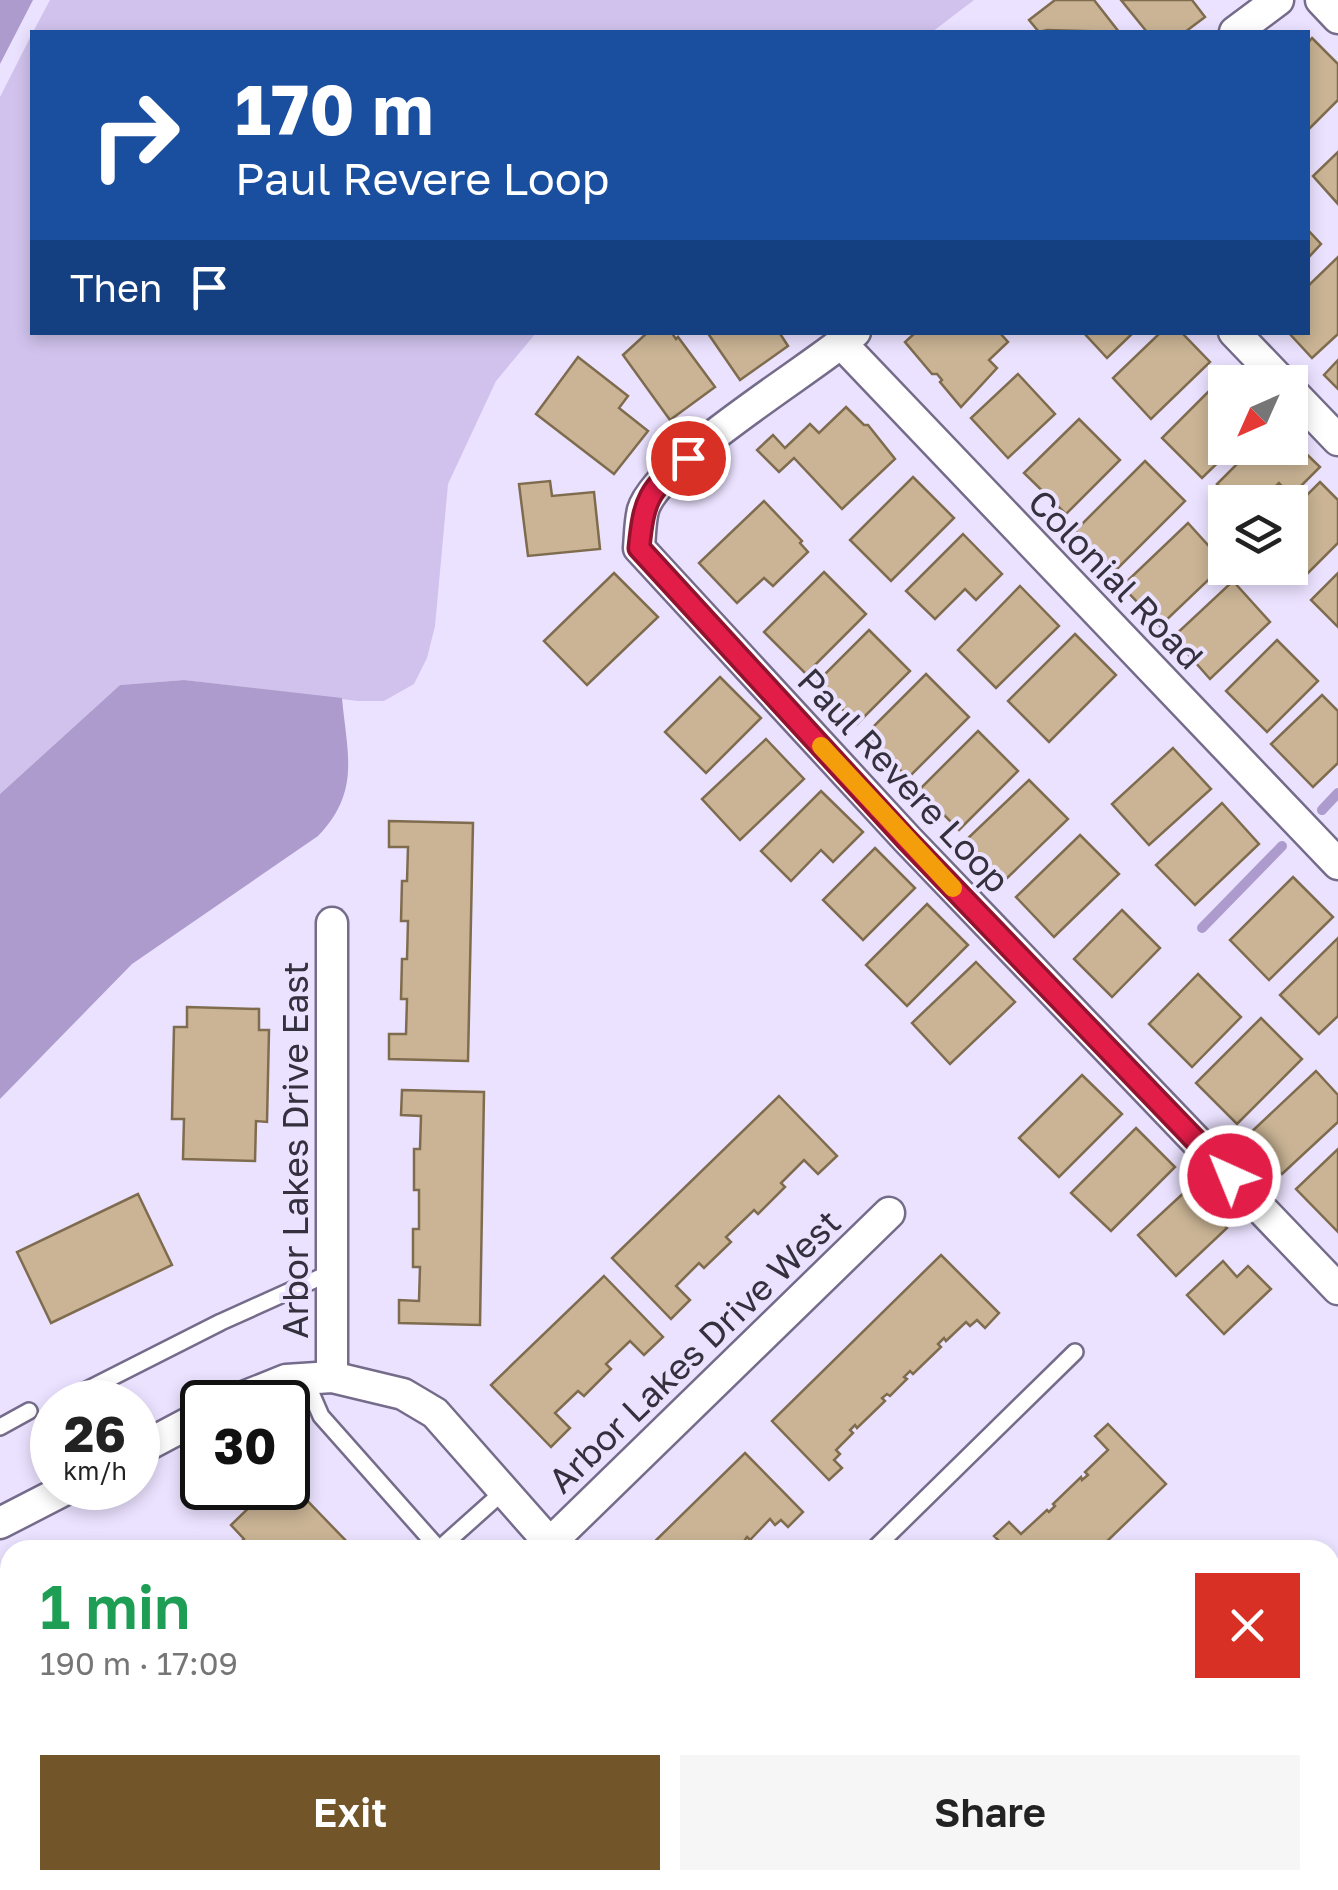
<!DOCTYPE html>
<meta charset="utf-8">
<style>
body{margin:0;font-family:"Golos Text",sans-serif;background:#f6f6f6;color:#222;height:100vh;display:flex;flex-direction:column;font-size:38px;white-space:nowrap}
*{box-sizing:border-box;margin:0}
p{font-size:32px;color:#767676}
.icon{flex:none;width:55px;height:55px;fill:none;stroke:currentColor;stroke-width:2;stroke-linecap:round;stroke-linejoin:round}
.map{position:relative;flex:1;overflow:hidden}
.sheet{position:absolute;left:0px;top:1540px;width:1340px;height:350px;display:flex;flex-direction:column;background:#fff;border-radius:30px 30px 0 0;box-shadow:0 5px 15px #0003}
.sheet>*{flex:none}
.top-card{position:absolute;left:30px;top:30px;width:1280px;height:305px;border-radius:0px;box-shadow:0 5px 15px #0003;background:#1a4fa0;color:#fff;overflow:hidden}
.needle{width:65px;rotate:225deg}
.buttons{position:absolute;left:1208px;top:365px;display:grid;gap:20px}
.buttons a{display:grid;place-items:center;width:100px;height:100px;border-radius:0px;background:#fff;box-shadow:0 5px 15px #0003;font-size:50px}
.speed{position:absolute;left:30px;top:1380px;display:flex;gap:20px;font-size:50px;font-weight:700;text-align:center}
.speed>*{display:grid;place-content:center;width:130px;height:130px;border-radius:50%;background:#fff;box-shadow:0 5px 15px #0003;line-height:1}
.speed small{font-size:25px;font-weight:400}
.speed .limit{border:5px solid #111;border-radius:15px;background:#fff;color:#111}
.pin{position:absolute;display:grid;place-items:center;width:85px;height:85px;color:#fff;margin:-42px;border:5px solid #fff;border-radius:50%;box-shadow:0 2px 10px #0007}
.me{position:absolute;width:110px;margin:-55px;rotate:316deg;stroke-linejoin:round;filter:drop-shadow(0 0 8px #0008)}
.turn{display:flex;align-items:center;gap:35px;height:210px;padding:0 40px;font-size:45px}
.turn .icon{width:130px;height:130px;stroke-width:2.5}
.turn b{display:block;font-size:70px;line-height:85px}
.then{display:flex;align-items:center;height:95px;padding:0 40px;background:#0003;gap:20px;font-size:38px}
.round{display:grid;place-items:center;flex:none;width:105px;height:105px;border-radius:0px;background:#f6f6f6}
.overview{display:flex;align-items:center;justify-content:space-between;height:170px;padding:0 40px}
h1{font-size:60px;font-weight:600;line-height:75px;color:#1e9e55}
.button{display:flex;gap:20px;margin-top:auto;padding:20px 40px}
.button a{flex:1;height:115px;border-radius:0px;background:#725629;color:#fff;font-size:40px;font-weight:600;line-height:115px;text-align:center}
.button a+a{background:#f6f6f6;color:#222}
.map>svg:first-child{display:block}
.green{fill:#d0c2ec}
.water{fill:#ac9bcc}
.lines{fill:none;stroke-linecap:round;stroke-linejoin:round}
.stream{stroke:#ac9bcc;stroke-width:10}
.building{fill:#cab495;stroke:#7f6c4e;stroke-width:2.5}
.lane-casing{stroke:#756b8a;stroke-width:20}
.street-casing{stroke:#756b8a;stroke-width:35}
.lane{stroke:#fff;stroke-width:15}
.street{stroke:#fff;stroke-width:30}
.route-casing{stroke:#92132f;stroke-width:25}
.route{stroke:#e11d48;stroke-width:18}
.slow{stroke:#f59e0b;stroke-width:18}
.labels{text-anchor:middle;dominant-baseline:central;stroke-width:8;stroke-linejoin:round;paint-order:stroke}
.street-label{font-size:35px;fill:#34303d;stroke:#ebe2ff}
</style>
<div class="map">
<svg width="1338" height="1890" viewBox="0 0 1338 1890">
<rect width="100%" height="100%" fill="#ebe2ff"/>
<!-- green -->
<g class="green">
<polygon points="50,0 974,0 932,32 33,32"/>
<polygon points="32,34 32,332 536,333 496,381 448,484 435,626 427,658 414,684 384,701 358,701 184,680 120,685 0,794 0,97"/>
</g>
<!-- water -->
<g class="water">
<polygon points="0,0 33,0 0,64"/>
<path d="M184,680L342,698C347,754 361,791 318,836L132,964L0,1099V794L120,685Z"/>
</g>
<g class="lines">
<!-- stream -->
<g class="stream">
<polyline points="1322,810 1338,793"/>
<polyline points="1202,928 1282,846"/>
</g>
</g>
<!-- building -->
<g class="building">
<polygon points="1055,0 1094,0 1119,32 1047,30 1039,32 1029,20"/>
<polygon points="1121,0 1192,0 1205,17 1185,32 1147,32"/>
<polygon points="1312,38 1338,64 1338,100 1308,130 1308,43"/>
<polygon points="1338,152 1338,204 1313,176"/>
<polygon points="1308,230 1321,244 1308,258"/>
<polygon points="1338,257 1338,334 1312,358 1288,332 1308,332 1308,286"/>
<polygon points="648,332 671,332 676,339 678,337 715,387 670,420 623,355"/>
<polygon points="707,332 779,332 788,346 740,380"/>
<polygon points="916,332 999,332 1008,342 989,360 997,368 961,407 940,382 942,380 937,374 932,374 905,342"/>
<polygon points="1083,332 1134,332 1107,358"/>
<polygon points="1161,332 1181,332 1210,362 1151,419 1113,378"/>
<polygon points="578,357 628,396 619,408 648,431 614,474 536,414"/>
<polygon points="1338,360 1338,389 1324,375"/>
<polygon points="1228,372 1238,382 1225,382 1225,448 1233,448 1202,478 1162,438"/>
<polygon points="1018,374 1055,414 1008,458 971,418"/>
<polygon points="846,407 864,425 868,425 895,459 842,509 794,458 779,472 757,450 773,435 785,448 810,424 819,433"/>
<polygon points="1079,419 1120,460 1066,514 1024,473"/>
<polygon points="1290,438 1320,467 1291,496 1279,483 1259,502 1236,502 1217,484 1253,448 1290,448"/>
<polygon points="1145,461 1185,501 1115,571 1075,531"/>
<polygon points="913,477 954,518 891,581 850,540"/>
<polygon points="550,481 552,496 594,492 600,549 528,556 519,484"/>
<polygon points="1320,482 1338,500 1338,543 1301,580 1288,568 1290,512"/>
<polygon points="764,501 802,541 800,543 808,552 773,586 764,578 737,603 699,563"/>
<polygon points="1188,523 1225,564 1160,626 1122,586"/>
<polygon points="963,534 1002,574 976,600 965,589 935,619 906,591"/>
<polygon points="824,572 866,614 806,674 764,632"/>
<polygon points="614,573 658,617 587,685 544,641"/>
<polygon points="1338,573 1338,627 1311,600"/>
<polygon points="1233,581 1270,622 1210,679 1173,637"/>
<polygon points="1020,586 1059,626 996,688 958,650"/>
<polygon points="869,630 910,671 857,724 816,683"/>
<polygon points="1075,634 1116,675 1049,742 1008,701"/>
<polygon points="1277,640 1318,681 1267,732 1226,691"/>
<polygon points="926,674 969,717 908,778 865,735"/>
<polygon points="720,677 761,718 706,773 665,732"/>
<polygon points="1322,695 1338,711 1338,763 1313,787 1271,744"/>
<polygon points="978,731 1018,771 959,830 919,790"/>
<polygon points="766,739 804,779 740,840 702,799"/>
<polygon points="1173,748 1211,789 1149,845 1112,804"/>
<polygon points="1029,780 1068,819 1004,881 965,841"/>
<polygon points="821,791 863,832 833,862 821,850 791,881 761,851"/>
<polygon points="1222,803 1259,844 1195,905 1156,865"/>
<polygon points="389,821 473,823 468,1061 389,1059 389,1034 406,1034 407,999 401,999 402,959 407,959 408,921 401,921 402,881 407,881 408,847 389,847"/>
<polygon points="1080,835 1119,874 1054,937 1016,897"/>
<polygon points="875,848 915,888 863,940 823,900"/>
<polygon points="1293,877 1333,917 1269,980 1230,940"/>
<polygon points="927,904 968,945 907,1006 866,965"/>
<polygon points="1122,910 1160,948 1112,997 1074,959"/>
<polygon points="1338,938 1338,1016 1319,1034 1280,995"/>
<polygon points="976,962 1015,1002 950,1064 912,1023"/>
<polygon points="1198,974 1241,1017 1192,1067 1149,1024"/>
<polygon points="187,1007 259,1009 259,1030 269,1030 267,1122 256,1121 255,1161 183,1159 184,1119 172,1119 174,1027 187,1027"/>
<polygon points="1261,1018 1302,1059 1237,1124 1196,1083"/>
<polygon points="1316,1071 1338,1095 1338,1122 1282,1174 1246,1137"/>
<polygon points="1082,1075 1122,1114 1059,1177 1019,1138"/>
<polygon points="402,1090 484,1092 480,1325 399,1323 399,1300 419,1301 420,1267 413,1267 413,1229 419,1229 419,1190 414,1190 414,1149 420,1149 421,1116 401,1115"/>
<polygon points="779,1096 837,1156 818,1174 804,1160 781,1183 785,1187 758,1214 754,1210 726,1237 731,1242 704,1268 699,1263 676,1286 690,1300 671,1319 612,1258"/>
<polygon points="1136,1128 1175,1167 1111,1231 1071,1193"/>
<polygon points="1338,1149 1338,1232 1296,1189"/>
<polygon points="1189,1188 1227,1228 1176,1276 1138,1235"/>
<polygon points="138,1194 172,1265 51,1323 17,1252"/>
<polygon points="941,1255 999,1313 985,1328 977,1320 970,1326 966,1322 946,1341 944,1338 938,1344 941,1347 913,1374 910,1371 904,1377 907,1379 890,1396 887,1394 882,1398 885,1401 857,1428 855,1425 850,1430 853,1433 836,1450 840,1454 834,1460 842,1468 829,1480 772,1421"/>
<polygon points="1223,1261 1237,1277 1248,1266 1271,1289 1224,1334 1187,1295"/>
<polygon points="604,1276 663,1337 644,1355 630,1341 606,1364 611,1369 584,1396 578,1391 555,1413 570,1428 551,1447 491,1385"/>
<polygon points="1108,1424 1166,1484 1098,1550 1008,1550 994,1536 1009,1522 1021,1534 1047,1510 1049,1512 1055,1506 1053,1504 1081,1477 1082,1480 1088,1475 1085,1472 1108,1450 1095,1436"/>
<polygon points="745,1453 803,1512 788,1527 781,1520 775,1525 770,1519 750,1540 747,1537 738,1550 646,1550"/>
<polygon points="269,1488 278,1488 287,1497 296,1489 351,1546 346,1550 240,1550 237,1546 244,1539 231,1525"/>
<polygon points="1335,1760 1338,1763 1336,1826 1330,1820 1335,1814 1330,1809 1330,1766"/>
<polygon points="0,1780 10,1791 10,1880 54,1880 43,1890 0,1890"/>
<polygon points="1333,1877 1337,1882 1329,1890 1206,1890 1216,1880 1329,1881"/>
<polygon points="255,1880 362,1880 354,1888 349,1881 340,1890 264,1890"/>
<polygon points="651,1880 734,1880 747,1890 641,1890"/>
<polygon points="948,1880 971,1880 978,1888 958,1890"/>
</g>
<g class="lines">
<defs>
<g id="lane">
<polyline points="305,1379 321,1416 439,1549 505,1490"/>
<polyline points="63,1402 221,1322 332,1272"/>
<polyline points="0,1427 29,1411"/>
<polyline points="873,1550 1075,1352"/>
<polyline points="1330,1650 1338,1642"/>
<polyline points="1076,1890 1086,1880"/>
</g>
<g id="street">
<polyline points="1321,0 1338,18"/>
<polyline points="1235,32 1278,0"/>
<path d="M855,332C811,370 657,462 643,510C640,522 640,536 639,548L907,839L1338,1289"/>
<polyline points="1234,332 1282,382"/>
<polyline points="842,344 1338,864"/>
<polyline points="1290,390 1338,440"/>
<polyline points="332,923 332,1377"/>
<polyline points="231,1402 286,1380 332,1377 403,1394 435,1413 556,1550"/>
<polyline points="138,1450 202,1416"/>
<polyline points="0,1523 68,1488"/>
<polyline points="550,1543 889,1213"/>
<polyline points="803,1880 813,1890"/>
<polyline points="871,1880 881,1890"/>
<polyline points="159,1890 169,1880"/>
</g>
</defs>
<!-- lane casing -->
<use href="#lane" class="lane-casing"/>
<!-- street casing -->
<use href="#street" class="street-casing"/>
<!-- lane -->
<use href="#lane" class="lane"/>
<!-- street -->
<use href="#street" class="street"/>
</g>
<g class="lines">
<defs>
<path id="route" d="M688,458C648,490 644,499 639,548L906,839L1230,1176"/>
</defs>
<!-- route casing -->
<use href="#route" class="route-casing"/>
<!-- route -->
<use href="#route" class="route"/>
<!-- slow -->
<polyline class="slow" points="821,746 953,888"/>
</g>
<g class="labels">
<!-- street labels -->
<g class="street-label">
<text transform="translate(1116 579) rotate(46)">Colonial Road</text>
<text transform="translate(904 780) rotate(47)">Paul Revere Loop</text>
<text transform="translate(295 1150) rotate(-90)">Arbor Lakes Drive East</text>
<text transform="translate(694 1351) rotate(-44)">Arbor Lakes Drive West</text>
</g>
</g>
</svg>
<div class="buttons">
<a><svg class="needle" viewBox="-14 -14 28 28"><path d="M0-13l5 13h-10z" fill="#e53935"/><path d="M0 13l5-13h-10z" fill="#767676"/></svg></a>
<a><svg class="icon" aria-label="layers" viewBox="0 0 24 24"><path d="M12 4l9 5-9 5-9-5zM3 14l9 5 9-5"/></svg></a>
</div>
<div class="speed"><div>26<small>km/h</small></div><div class="limit">30</div></div>
<div class="pin" style="left:688px;top:458px;background:#d93025"><svg class="icon" aria-label="arrive" viewBox="0 0 24 24"><path d="M6 21V4h12l-3 4 3 4H6"/></svg></div>
<svg class="me" style="left:1230px;top:1176px" viewBox="-20 -20 40 40"><circle r="17" fill="#e11d48" stroke="#fff" stroke-width="3"/><path d="M0-11L8 9 0 5-8 9z" fill="#fff"/></svg>
<div class="top-card">
<div class="turn"><svg class="icon" aria-label="right" viewBox="0 0 24 24"><path d="M7 20v-9h11M14 6l5 5-5 5"/></svg><div><b>170 m</b>Paul Revere Loop</div></div>
<div class="then">Then<svg class="icon" aria-label="arrive" viewBox="0 0 24 24"><path d="M6 21V4h12l-3 4 3 4H6"/></svg></div>
</div>
<section class="sheet">
<div class="overview"><div><h1>1 min</h1><p>190 m · 17:09</p></div><a class="round" style="background:#d93025;color:#fff"><svg class="icon" aria-label="close" viewBox="0 0 24 24"><path d="M6 6l12 12M18 6L6 18"/></svg></a></div>
<div class="button"><a>Exit</a><a>Share</a></div>
</section>
</div>
